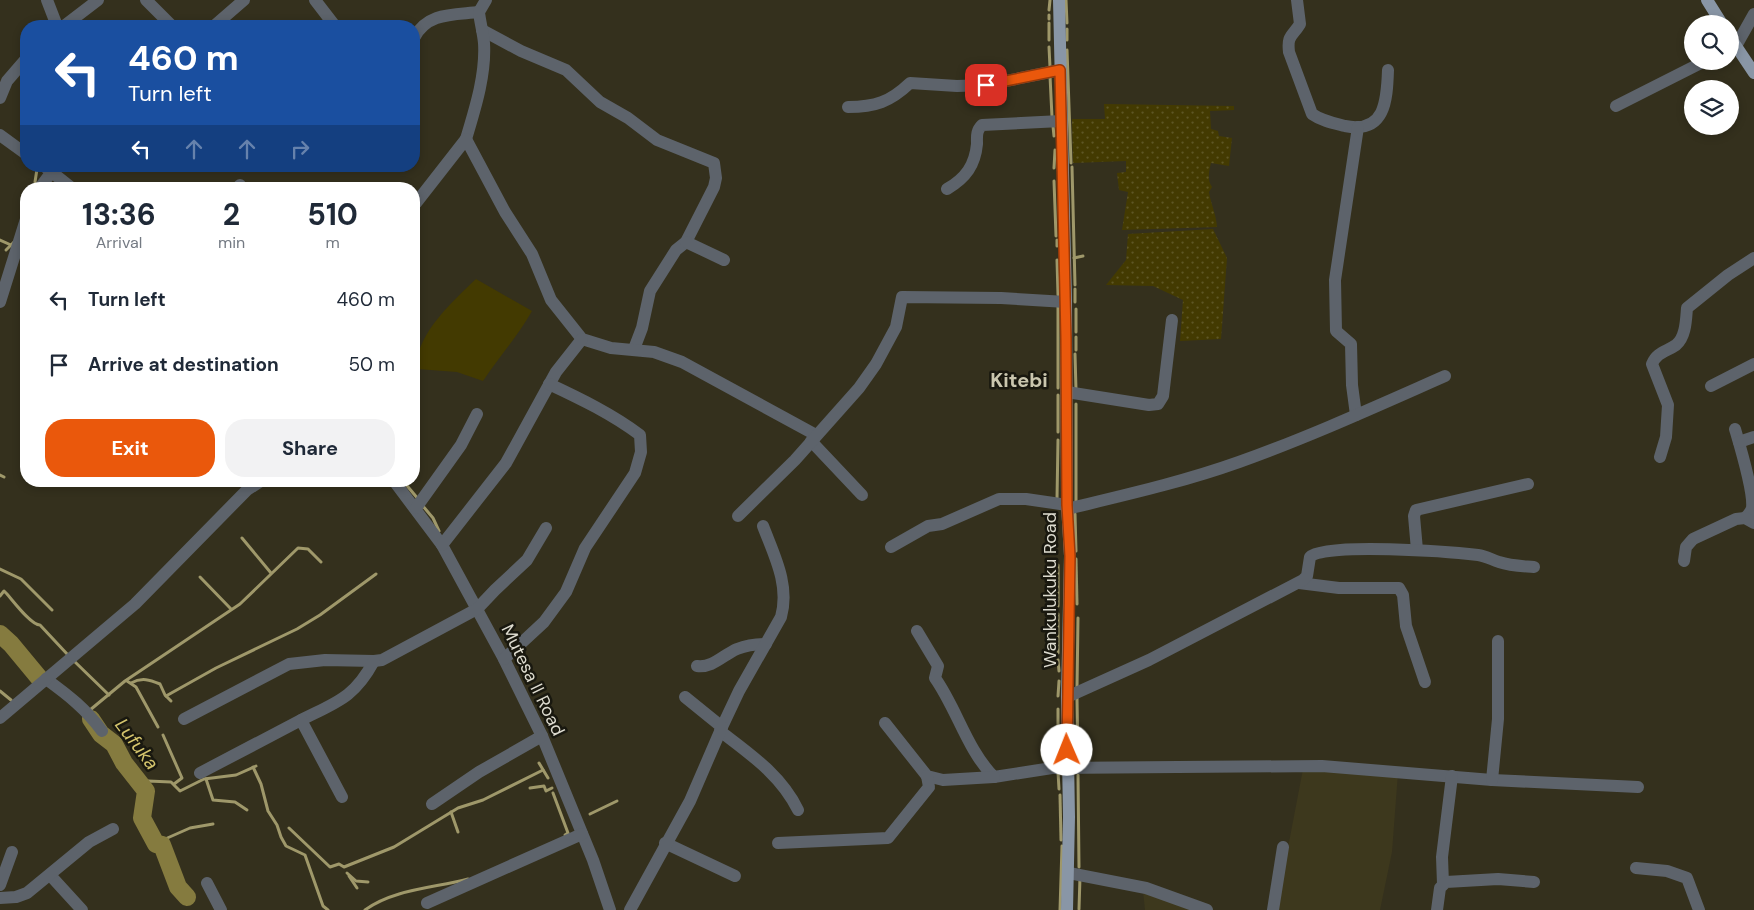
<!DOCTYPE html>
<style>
body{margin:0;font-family:"DM Sans",sans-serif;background:#f2f2f3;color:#1f2937;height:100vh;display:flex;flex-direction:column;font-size:19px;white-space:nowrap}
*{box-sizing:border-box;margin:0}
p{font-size:16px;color:#747a83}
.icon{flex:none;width:28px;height:28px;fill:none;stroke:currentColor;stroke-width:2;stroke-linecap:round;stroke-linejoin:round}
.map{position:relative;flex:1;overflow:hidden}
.panel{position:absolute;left:20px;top:182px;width:400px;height:305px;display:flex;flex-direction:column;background:#fff;border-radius:20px;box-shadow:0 2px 8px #0003}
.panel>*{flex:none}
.banner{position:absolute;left:20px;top:20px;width:400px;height:152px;border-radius:20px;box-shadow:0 2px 8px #0003;background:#1a4fa0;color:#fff;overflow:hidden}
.tools{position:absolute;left:1684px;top:15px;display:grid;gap:10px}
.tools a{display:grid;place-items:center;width:55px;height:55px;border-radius:50%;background:#fff;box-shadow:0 2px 8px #0003;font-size:25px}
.pin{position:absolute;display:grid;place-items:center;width:42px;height:42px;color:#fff;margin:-21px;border-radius:10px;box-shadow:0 2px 8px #0006}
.me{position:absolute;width:55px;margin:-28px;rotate:359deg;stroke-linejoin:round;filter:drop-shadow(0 0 4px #0008)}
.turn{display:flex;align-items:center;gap:18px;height:105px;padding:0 25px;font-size:22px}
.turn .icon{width:65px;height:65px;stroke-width:2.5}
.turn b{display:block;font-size:35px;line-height:42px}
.lanes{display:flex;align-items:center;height:48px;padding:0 25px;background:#0003;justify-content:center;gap:25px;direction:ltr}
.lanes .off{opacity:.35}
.eta{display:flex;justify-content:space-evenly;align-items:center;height:85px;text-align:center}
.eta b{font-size:30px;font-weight:700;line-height:35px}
.primary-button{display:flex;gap:10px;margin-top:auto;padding:10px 25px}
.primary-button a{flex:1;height:58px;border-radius:20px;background:#ea580c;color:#fff;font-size:20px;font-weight:700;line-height:58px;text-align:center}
.primary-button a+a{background:#f2f2f3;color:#1f2937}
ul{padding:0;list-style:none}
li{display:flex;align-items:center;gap:15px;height:65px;padding:0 25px}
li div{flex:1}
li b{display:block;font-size:19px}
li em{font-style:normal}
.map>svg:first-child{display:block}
.built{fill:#3d381d}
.green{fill:#433a01}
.park{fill:url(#park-dots)}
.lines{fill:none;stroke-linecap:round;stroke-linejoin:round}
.stream{stroke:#9f986a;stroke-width:3}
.river{stroke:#857b3f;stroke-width:18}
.minor{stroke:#5d636b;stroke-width:12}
.major{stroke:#8996a6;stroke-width:12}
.route-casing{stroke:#983908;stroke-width:12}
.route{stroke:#ea580c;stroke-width:9}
.labels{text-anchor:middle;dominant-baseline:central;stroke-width:5;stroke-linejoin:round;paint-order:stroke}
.street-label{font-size:18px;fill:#dddbcf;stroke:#19180f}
.water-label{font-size:19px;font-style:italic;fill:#d5c56d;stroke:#19180f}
.quarter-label{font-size:20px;font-weight:bold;fill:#cac6ae;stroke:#19180f}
</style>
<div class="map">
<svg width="1754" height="910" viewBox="0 0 1754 910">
<defs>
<pattern id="park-dots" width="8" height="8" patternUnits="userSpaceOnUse" patternTransform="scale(1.25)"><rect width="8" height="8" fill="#433a01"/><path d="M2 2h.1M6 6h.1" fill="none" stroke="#5e5625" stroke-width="1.8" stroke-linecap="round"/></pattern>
</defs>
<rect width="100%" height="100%" fill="#34301d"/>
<!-- built -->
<g class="built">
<polygon points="1303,769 1398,773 1392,852 1380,910 1276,910"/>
<polygon points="1143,891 1197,910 1145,910"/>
</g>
<!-- green -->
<path class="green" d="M476,279L532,311C518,336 499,357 483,381L457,372L417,369C414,336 453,301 476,279Z"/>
<!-- park -->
<g class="park">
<path d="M1104,104L1234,106V110L1210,111L1211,129L1218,131L1219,136L1232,138L1229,166L1211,163C1209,171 1207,180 1212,187L1209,192C1211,205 1216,213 1217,227L1122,230L1128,192L1119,190L1117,173L1126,172V161L1073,163L1072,119H1105Z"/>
<polygon points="1213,229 1227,258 1221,339 1180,341 1183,300 1153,286 1106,285 1126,260 1128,234"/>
</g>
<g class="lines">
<!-- stream -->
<g class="stream">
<polyline points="1066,0 1067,23"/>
<polyline points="1049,10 1050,0"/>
<polyline points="1049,19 1049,15"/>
<polyline points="1049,23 1049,40"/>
<polyline points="1067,29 1067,40"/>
<polyline points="1049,47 1050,67"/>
<polyline points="1067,50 1071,163"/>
<polyline points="1050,76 1052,117"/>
<polyline points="1053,126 1054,136"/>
<polyline points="34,166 37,169 35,182"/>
<polyline points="1072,167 1075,285"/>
<polyline points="1054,168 1055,150"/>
<polyline points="1054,181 1056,236"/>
<polyline points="0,240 11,245"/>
<polyline points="1057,246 1057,240"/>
<polyline points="6,250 14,242"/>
<polyline points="1074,258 1083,256"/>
<polyline points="1057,260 1058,295"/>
<polyline points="1075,289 1075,302"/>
<polyline points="1076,309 1076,332"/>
<polyline points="1076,350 1076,337"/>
<polyline points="1075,354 1076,390"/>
<polyline points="1058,388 1058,305"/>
<polyline points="1058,395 1058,432"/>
<polyline points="0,475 4,477"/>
<polyline points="403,481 419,500"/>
<polyline points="1057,499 1058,440"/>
<polyline points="1076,503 1076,404"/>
<polyline points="422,505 433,518 439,531"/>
<polyline points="1075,514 1076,551"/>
<polyline points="242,538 271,573"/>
<polyline points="1076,559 1077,604"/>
<polyline points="0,569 21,579 52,610"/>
<polyline points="200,577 231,609"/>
<path d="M0,596L4,591L7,594C14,602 31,625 40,625L68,655"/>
<polyline points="1058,606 1058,565"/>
<polyline points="1058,614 1058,653"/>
<polyline points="1058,660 1059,671"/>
<polyline points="74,661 109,695"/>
<polyline points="127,681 136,687 158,727"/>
<path d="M131,683C142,677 150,680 160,684L165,695L171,701"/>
<polyline points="1077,688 1078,618"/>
<polyline points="0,691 11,700"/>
<polyline points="166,696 216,668 297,629 320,615 376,574"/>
<polyline points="1058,696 1059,681"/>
<polyline points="1077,698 1078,764"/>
<polyline points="90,710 125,681 240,604 298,548 308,549 321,562"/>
<polyline points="1058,731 1058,709"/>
<polyline points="163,735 182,778 174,784"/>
<polyline points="1058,738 1058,763"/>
<polyline points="539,763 548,778"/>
<polyline points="253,767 261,784 268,811 277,825 281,837 286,846 305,855 323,906 328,910"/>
<polyline points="1058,772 1059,789"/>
<polyline points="1078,775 1079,867"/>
<polyline points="206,779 213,800 235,802 247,810"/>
<polyline points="142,784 148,781 171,782 180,791 204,779 236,775 256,766"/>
<polyline points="530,788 544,786 546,791 552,788"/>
<polyline points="553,793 568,833 565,835"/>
<polyline points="1060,795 1061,840"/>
<polyline points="451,812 458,832"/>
<polyline points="590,814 617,801"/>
<polyline points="289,828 330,867 339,864 344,867 394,847 458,808 483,800 543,770"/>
<polyline points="156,843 190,828 213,824"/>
<polyline points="347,873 356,881 368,882"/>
<polyline points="349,876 357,888"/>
<polyline points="1079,909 1080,877"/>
<path d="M365,910C394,889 434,888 468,879"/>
<polyline points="1060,910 1062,846"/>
</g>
<!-- river -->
<g class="river">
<polyline points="0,634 11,644 40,679"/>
<polyline points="91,719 101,734 114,744 124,763 146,791 142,818 156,844 162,845 178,887 187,897"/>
</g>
<!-- minor -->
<g class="minor">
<polyline points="47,0 57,26"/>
<polyline points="146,0 172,26"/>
<polyline points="315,0 335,26"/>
<path d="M1297,0L1300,24C1292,37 1287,35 1289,52L1312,114C1322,121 1333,123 1345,126C1385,134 1387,101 1388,70"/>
<polyline points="64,26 98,0"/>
<polyline points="214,26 244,0"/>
<polyline points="482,30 521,51 566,70 600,102 628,118 657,140 714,163 716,178 714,187 686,242 676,250 650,291 642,328 634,349"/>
<path d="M414,38C427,12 454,15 479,12"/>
<polyline points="1730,49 1736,46 1754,14"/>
<polyline points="0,98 7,81 26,59"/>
<polyline points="1616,106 1705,61"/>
<path d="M848,107C875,107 890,102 910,83L957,86L986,85L1060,70"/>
<polyline points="0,135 26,154"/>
<path d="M466,139C475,109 486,75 484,43C483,32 480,22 479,12L486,0"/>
<polyline points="44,166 73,189"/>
<polyline points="39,189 56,166"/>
<polyline points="236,189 240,185"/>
<path d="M947,189C966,178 975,165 977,144C977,136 976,131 982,125L1061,121"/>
<polyline points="416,203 466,139 505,212 532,254 551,300 582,339 611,348 654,352 682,362 816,435"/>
<polyline points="686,242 724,260"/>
<polyline points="0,302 26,219"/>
<polyline points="1711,386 1754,364"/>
<polyline points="1067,392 1149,405 1158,404 1163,396 1172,320"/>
<polyline points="1356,415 1352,385 1351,344 1336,331 1335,280 1358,127"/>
<path d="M1735,429C1740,446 1754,492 1752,508C1751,512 1748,515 1745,518"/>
<polyline points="811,441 862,495"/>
<polyline points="1739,442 1754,437"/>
<path d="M1660,457L1666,437L1668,405L1652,364C1657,352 1666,352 1676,345C1686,337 1686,319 1687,308L1728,275L1754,258"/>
<polyline points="394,481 442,545 504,659 542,736 593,860 610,910"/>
<polyline points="416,508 461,445 477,414"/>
<path d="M1067,509C1125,495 1183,482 1239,462C1309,437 1377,406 1445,376"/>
<polyline points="738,516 795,460 859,388 876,364 896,327 902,297 1001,298 1066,302"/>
<polyline points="442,545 506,463 556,372 582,339"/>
<polyline points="891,547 928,526 942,524 999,499 1026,499 1067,505"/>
<polyline points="1417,550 1414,516 1416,510 1528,484"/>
<polyline points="1684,561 1686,547 1693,539 1736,519 1745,518 1754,523"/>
<polyline points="1299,583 1339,588 1399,588 1403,595 1406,626 1425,682"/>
<path d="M917,631L938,666L935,678C957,709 967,750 994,777L1052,768L1322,766L1492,780L1638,787"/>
<path d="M504,659L544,622L566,592L585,548L635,473L641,452L640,435C612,414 581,399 549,384"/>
<path d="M697,666C713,668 723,655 737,649C747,645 756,644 766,644"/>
<path d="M46,679C68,695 86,709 102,731"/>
<path d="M1067,697L1149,660L1303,580L1307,576L1310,557C1324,542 1453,552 1478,555C1486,556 1492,560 1499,562C1511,566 1522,566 1534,567"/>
<polyline points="0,718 135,604 247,490 261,481"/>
<polyline points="184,719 289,664 325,660 374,661 382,660 477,609 495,590 527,560 546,528"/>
<path d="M301,720C337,702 354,698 374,661"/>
<polyline points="885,723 927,776 943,780 994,777"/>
<path d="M722,727L739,691L781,617C790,585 774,555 763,526"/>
<path d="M720,731C750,754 781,775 798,810"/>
<polyline points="200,773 301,720 342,797"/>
<polyline points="1492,780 1498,719 1498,641"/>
<polyline points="432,804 479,772 542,736"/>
<polyline points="665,843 735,876"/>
<polyline points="778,843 888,838 929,787 927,776"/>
<polyline points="1636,868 1667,871 1687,878 1699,910"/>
<polyline points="1069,873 1146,888 1207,910"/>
<polyline points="50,875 82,910"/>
<polyline points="207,883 221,910"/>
<polyline points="1443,884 1442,857 1452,776"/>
<polyline points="0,885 12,852"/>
<polyline points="0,898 16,897 27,893 89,842 113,829"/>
<polyline points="427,903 582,834"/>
<polyline points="630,910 690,801 722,727 685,697"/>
<polyline points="1273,910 1283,847"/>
<polyline points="1437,910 1440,888 1446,882 1498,879 1534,882"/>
</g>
<!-- major -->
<g class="major">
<polyline points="1059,0 1066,302 1067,505 1070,556 1067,697 1069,817 1067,910"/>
<polyline points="1707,0 1722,24"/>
<polyline points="1730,37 1754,73"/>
</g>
</g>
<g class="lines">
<defs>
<polyline id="route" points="986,85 1060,70 1066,338 1067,505 1070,556 1067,750"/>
</defs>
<!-- route casing -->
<use href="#route" class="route-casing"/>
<!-- route -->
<use href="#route" class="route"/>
</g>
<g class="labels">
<!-- street labels -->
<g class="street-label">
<text transform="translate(1050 590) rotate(-90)">Wankulukuku Road</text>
<text transform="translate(533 680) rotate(64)">Mutesa II Road</text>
</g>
<!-- water labels -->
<g class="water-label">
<text transform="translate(137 744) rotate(53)">Lufuka</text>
</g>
<!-- quarter labels -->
<g class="quarter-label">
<text x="1019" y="380">Kitebi</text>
</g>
</g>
</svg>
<div class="tools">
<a><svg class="icon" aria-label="search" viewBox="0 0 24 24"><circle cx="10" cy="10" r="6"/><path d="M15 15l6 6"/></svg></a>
<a><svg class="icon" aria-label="layers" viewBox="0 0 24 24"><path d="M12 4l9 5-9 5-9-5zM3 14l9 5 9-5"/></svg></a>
</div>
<div class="pin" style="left:986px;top:85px;background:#d93025"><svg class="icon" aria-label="arrive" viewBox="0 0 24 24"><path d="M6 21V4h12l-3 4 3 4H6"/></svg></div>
<svg class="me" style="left:1067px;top:750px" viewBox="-20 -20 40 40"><circle r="19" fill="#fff"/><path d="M0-13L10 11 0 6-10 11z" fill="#ea580c"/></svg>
<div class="banner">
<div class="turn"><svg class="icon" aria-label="left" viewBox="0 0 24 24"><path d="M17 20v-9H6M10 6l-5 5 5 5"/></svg><div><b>460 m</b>Turn left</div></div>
<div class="lanes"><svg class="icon" aria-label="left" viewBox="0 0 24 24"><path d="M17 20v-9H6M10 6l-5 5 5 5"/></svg><svg class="icon off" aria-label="ahead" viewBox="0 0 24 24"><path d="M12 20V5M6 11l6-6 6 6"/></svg><svg class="icon off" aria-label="ahead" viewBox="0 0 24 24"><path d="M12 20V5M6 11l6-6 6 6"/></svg><svg class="icon off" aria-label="right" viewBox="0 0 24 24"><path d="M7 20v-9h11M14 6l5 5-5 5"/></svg></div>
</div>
<section class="panel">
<div class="eta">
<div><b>13:36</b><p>Arrival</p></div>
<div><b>2</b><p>min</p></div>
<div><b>510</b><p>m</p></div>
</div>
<ul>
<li><svg class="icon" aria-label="left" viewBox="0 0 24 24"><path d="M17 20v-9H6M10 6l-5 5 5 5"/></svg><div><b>Turn left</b></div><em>460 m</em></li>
<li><svg class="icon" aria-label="arrive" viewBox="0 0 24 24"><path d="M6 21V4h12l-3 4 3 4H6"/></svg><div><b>Arrive at destination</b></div><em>50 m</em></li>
</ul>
<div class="primary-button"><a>Exit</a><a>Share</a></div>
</section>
</div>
